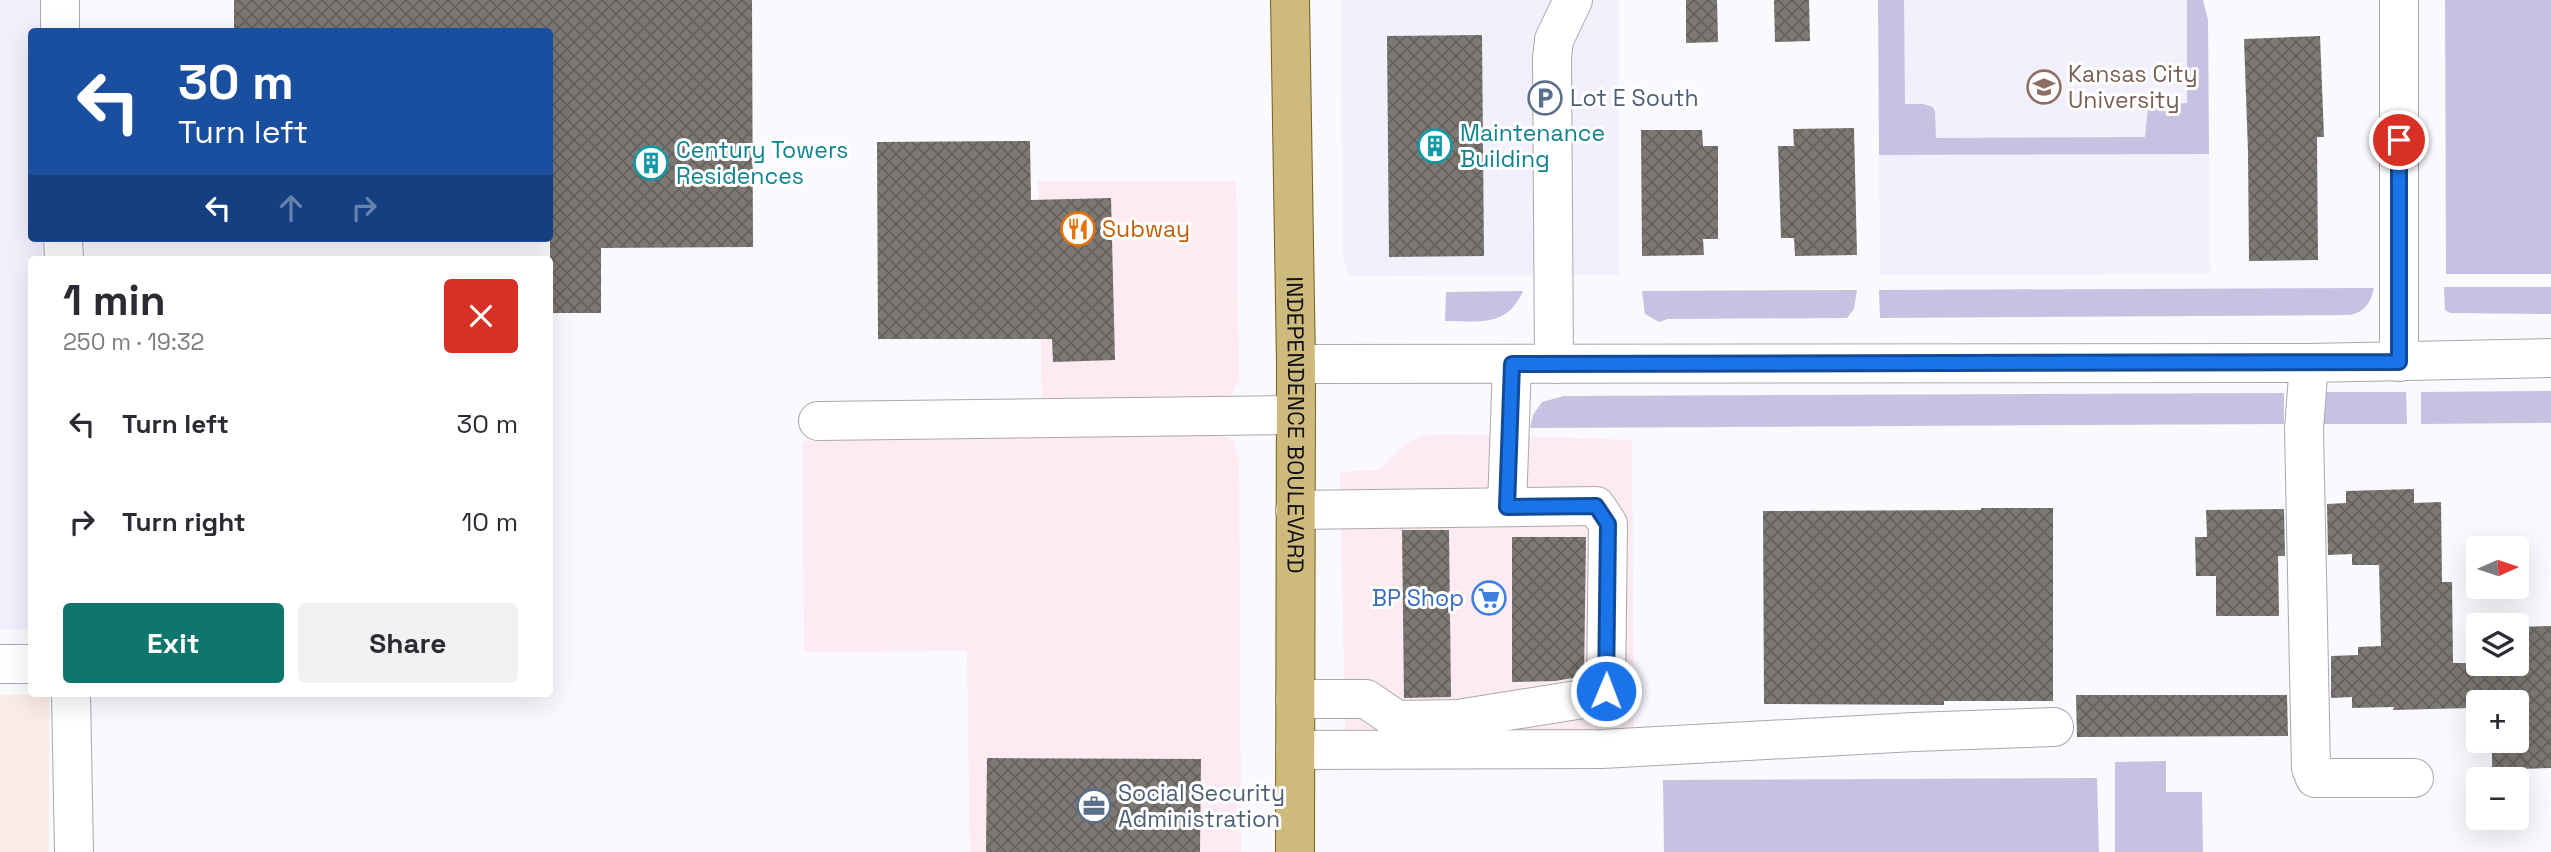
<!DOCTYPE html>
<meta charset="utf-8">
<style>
body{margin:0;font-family:"Space Grotesk",sans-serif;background:#f2f2f3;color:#2b2b33;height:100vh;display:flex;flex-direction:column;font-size:26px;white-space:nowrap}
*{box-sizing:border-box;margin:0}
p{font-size:23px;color:#7c7c81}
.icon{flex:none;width:38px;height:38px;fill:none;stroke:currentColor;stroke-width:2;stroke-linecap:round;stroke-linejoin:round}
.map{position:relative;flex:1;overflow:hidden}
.side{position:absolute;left:28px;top:256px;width:525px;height:441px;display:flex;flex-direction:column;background:#fff;border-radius:7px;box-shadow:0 7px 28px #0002}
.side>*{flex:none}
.banner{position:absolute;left:28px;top:28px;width:525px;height:214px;border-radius:7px;box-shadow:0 7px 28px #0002;background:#1a4fa0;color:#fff;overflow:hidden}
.needle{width:46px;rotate:87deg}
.tools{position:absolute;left:2466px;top:536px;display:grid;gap:14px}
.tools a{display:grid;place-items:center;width:63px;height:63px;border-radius:7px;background:#fff;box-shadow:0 7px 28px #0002;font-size:35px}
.pin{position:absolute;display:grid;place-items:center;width:60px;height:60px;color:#fff;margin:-30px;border:4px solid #fff;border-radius:50%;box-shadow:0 2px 7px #0007}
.me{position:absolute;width:77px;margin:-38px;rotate:1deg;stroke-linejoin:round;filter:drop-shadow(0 0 5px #0008)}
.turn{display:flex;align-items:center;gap:24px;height:147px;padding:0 35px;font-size:32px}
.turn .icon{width:91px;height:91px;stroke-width:2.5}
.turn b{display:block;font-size:49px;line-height:60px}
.lanes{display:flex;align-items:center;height:66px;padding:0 35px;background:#0003;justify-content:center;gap:35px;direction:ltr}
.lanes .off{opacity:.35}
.round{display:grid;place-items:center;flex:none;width:74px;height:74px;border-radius:7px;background:#f2f2f3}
.head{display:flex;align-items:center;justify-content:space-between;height:119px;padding:0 35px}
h1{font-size:42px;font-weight:600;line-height:52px}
.primary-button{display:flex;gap:14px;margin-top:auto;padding:14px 35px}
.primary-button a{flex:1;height:80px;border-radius:7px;background:#0f766e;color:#fff;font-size:28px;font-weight:600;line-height:80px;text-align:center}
.primary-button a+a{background:#f2f2f3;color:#2b2b33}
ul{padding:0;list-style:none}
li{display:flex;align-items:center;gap:21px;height:98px;padding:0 35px}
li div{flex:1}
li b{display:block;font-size:26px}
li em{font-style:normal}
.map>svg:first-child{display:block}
.commercial{fill:#fdeaf3}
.built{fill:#f2f0fd}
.medical{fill:#fcece7}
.green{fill:#c8c2e2}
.building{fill:url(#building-cross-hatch)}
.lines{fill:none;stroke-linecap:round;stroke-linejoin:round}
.minor-casing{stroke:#a9a8ae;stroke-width:40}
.major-casing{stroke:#75611e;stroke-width:40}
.minor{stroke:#fff;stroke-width:38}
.major{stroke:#cdba7c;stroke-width:38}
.route-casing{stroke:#114b97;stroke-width:18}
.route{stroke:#1a73e8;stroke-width:12}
.labels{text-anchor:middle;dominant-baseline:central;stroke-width:6;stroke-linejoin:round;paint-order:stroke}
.education-label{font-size:23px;fill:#785e54;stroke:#fff;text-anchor:start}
.service-label{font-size:23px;fill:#4e5e75;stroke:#fff;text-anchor:start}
.culture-label{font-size:23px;fill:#0d838f;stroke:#fff;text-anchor:start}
.food-label{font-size:23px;fill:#c56008;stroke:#fff;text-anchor:start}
.street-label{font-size:23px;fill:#121214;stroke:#fff}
.shop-label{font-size:23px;fill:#366cbe;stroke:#fff;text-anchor:end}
</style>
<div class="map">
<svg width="2551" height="852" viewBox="0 0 2551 852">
<defs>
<pattern id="building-cross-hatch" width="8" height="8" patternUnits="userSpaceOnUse" patternTransform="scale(1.75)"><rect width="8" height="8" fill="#7c7874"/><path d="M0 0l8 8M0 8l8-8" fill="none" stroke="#64615e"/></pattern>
</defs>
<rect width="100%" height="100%" fill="#faf9fe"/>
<!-- commercial -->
<g class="commercial">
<polygon points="1038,181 1236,181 1239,379 1232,395 1225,398 1042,399"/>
<polygon points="1221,434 1233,440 1239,461 1241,852 970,852 967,651 804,652 803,441"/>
<polygon points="1446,434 1632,440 1634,764 1346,765 1340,472 1379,470 1405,444 1422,436"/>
</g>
<!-- built -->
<g class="built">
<polygon points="0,0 40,0 41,31 32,32 32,238 42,238 42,259 32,259 31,629 0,629"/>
<polygon points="1341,0 1618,0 1619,275 1349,276 1343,257"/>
<polygon points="1878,0 2203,0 2208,20 2210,274 1880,275"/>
</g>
<!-- medical -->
<rect class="medical" x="0" y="695" width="49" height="157"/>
<!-- green -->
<g class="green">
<polygon points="1878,0 1904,0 1905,104 1923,104 1933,107 1935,112 1936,138 2145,137 2148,107 2154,104 2187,103 2187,0 2203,0 2208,20 2209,154 1879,155"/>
<polygon points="2445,0 2551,0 2551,274 2446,274"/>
<polygon points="2444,287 2551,287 2551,314 2450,313 2445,310"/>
<path d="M2374,288C2371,302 2365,312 2350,315L1880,318L1879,290Z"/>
<polygon points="1857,290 1854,309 1847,318 1668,319 1659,322 1645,314 1642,291"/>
<path d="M1523,291C1507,328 1479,321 1445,321L1446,292Z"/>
<polygon points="2551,391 2551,423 2421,424 2421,392"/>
<polygon points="2318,392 2406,392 2407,424 2318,424"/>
<polygon points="2284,393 2284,424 1530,428 1533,415 1542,402 1564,396"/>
<polygon points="2166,761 2166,792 2202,792 2203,852 2115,852 2115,762"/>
<polygon points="2097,778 2099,852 1664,852 1663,780"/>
</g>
<!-- building -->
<g class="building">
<polygon points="234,0 752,0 753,247 601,248 601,313 550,313 550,32 234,32"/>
<polygon points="1686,0 1717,0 1718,42 1686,43"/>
<polygon points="1774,0 1809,0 1810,41 1775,42"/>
<polygon points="1482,35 1484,256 1389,257 1387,36"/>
<polygon points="2320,36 2324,137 2317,137 2318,260 2249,261 2248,152 2244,39"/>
<polygon points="1854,128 1857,255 1795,256 1794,238 1781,238 1778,146 1794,146 1793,129"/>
<polygon points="1641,130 1702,130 1703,146 1718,146 1718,239 1703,239 1704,255 1642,256"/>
<polygon points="1030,141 1031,200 1111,198 1115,360 1053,362 1052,339 878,339 877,142"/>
<polygon points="2414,489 2414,503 2441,502 2442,582 2452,582 2453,663 2516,663 2516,627 2551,626 2551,768 2492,770 2492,740 2516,740 2516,702 2478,702 2478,719 2471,719 2471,708 2393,710 2394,707 2352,708 2352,697 2331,698 2331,656 2358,655 2358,647 2381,646 2379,565 2352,565 2352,554 2328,555 2327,504 2346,503 2346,491"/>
<polygon points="1981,508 2053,508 2053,701 1944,701 1944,705 1764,704 1763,511 1981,510"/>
<polygon points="2284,509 2285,556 2278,556 2279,616 2216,616 2216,576 2196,576 2195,537 2207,537 2206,510"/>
<polygon points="1402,530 1449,530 1451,697 1404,698"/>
<polygon points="1512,537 1586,537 1584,676 1555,681 1512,682"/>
<polygon points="2076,695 2287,695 2288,736 2077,737"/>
<polygon points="987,758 1201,759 1200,852 986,852"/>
</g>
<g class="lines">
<defs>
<g id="minor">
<polyline points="60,0 60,32"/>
<polyline points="63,238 64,259"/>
<polyline points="2399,362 2399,0"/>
<polyline points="2309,363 2304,429 2311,768 2315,778 2414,778"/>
<polyline points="1296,364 2309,363 2551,358"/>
<polyline points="1554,364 1552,58 1554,40 1573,0"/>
<polyline points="818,421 1296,415"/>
<polyline points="1507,507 1512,364"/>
<polyline points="0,664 32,664"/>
<polyline points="71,693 74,852"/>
<polyline points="1295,699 1366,699 1397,720 1458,719 1589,698 1606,691 1608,524 1596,506 1295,510"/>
<polyline points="1295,750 1602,749 1914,732 2054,727"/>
</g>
<g id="major">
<path id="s1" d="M1290,0L1296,364L1295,852"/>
</g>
</defs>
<!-- minor casing -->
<use href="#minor" class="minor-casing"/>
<!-- major casing -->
<use href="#major" class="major-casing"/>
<!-- minor -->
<use href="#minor" class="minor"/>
<!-- major -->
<use href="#major" class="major"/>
</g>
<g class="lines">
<defs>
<polyline id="route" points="1606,691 1608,524 1596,506 1507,507 1512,364 2399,362 2399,140"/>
</defs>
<!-- route casing -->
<use href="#route" class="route-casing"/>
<!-- route -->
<use href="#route" class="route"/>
</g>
<!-- icons -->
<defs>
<symbol id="university-ring" viewBox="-11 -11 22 22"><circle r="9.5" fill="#fff" stroke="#8d6e63" stroke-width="1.5"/><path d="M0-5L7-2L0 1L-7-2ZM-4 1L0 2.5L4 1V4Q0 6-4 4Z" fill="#8d6e63"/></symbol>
<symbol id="parking-ring" viewBox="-11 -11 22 22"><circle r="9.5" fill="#fff" stroke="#5c6f8a" stroke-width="1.5"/><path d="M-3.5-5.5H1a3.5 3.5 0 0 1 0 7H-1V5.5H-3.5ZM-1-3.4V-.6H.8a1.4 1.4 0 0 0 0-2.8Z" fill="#5c6f8a"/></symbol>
<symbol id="building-ring" viewBox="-11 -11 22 22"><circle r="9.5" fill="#fff" stroke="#0f9aa8" stroke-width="1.5"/><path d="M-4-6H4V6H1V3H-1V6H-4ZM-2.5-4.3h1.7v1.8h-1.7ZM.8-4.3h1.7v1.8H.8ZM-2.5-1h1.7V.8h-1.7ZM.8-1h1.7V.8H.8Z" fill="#0f9aa8"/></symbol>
<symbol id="restaurant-ring" viewBox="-11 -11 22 22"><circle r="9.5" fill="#fff" stroke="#e8710a" stroke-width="1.5"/><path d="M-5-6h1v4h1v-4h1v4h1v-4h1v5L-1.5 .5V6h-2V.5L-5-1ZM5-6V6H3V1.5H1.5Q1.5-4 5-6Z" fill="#e8710a"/></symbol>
<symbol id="supermarket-ring" viewBox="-11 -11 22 22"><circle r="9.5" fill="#fff" stroke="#3f7fe0" stroke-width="1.5"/><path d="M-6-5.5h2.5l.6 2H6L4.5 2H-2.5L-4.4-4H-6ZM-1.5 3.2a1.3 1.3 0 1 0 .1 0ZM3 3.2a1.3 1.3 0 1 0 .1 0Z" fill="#3f7fe0"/></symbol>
<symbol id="office-ring" viewBox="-11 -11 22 22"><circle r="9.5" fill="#fff" stroke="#5c6f8a" stroke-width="1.5"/><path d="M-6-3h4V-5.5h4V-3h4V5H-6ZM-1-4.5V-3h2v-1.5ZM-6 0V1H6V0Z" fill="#5c6f8a"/></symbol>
</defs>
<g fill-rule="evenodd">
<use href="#university-ring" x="2025" y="68" width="38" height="38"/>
<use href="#parking-ring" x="1526" y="79" width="38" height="38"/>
<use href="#building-ring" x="1416" y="127" width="38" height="38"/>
<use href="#building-ring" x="632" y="144" width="38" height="38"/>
<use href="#restaurant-ring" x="1059" y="210" width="38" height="38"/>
<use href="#supermarket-ring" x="1470" y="579" width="38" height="38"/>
<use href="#office-ring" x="1075" y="787" width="38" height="38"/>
</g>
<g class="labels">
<!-- education labels -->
<g class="education-label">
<text x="2068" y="74">Kansas City<tspan x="2068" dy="26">University</tspan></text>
</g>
<!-- service labels -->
<g class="service-label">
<text x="1570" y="98">Lot E South</text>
<text x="1118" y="793">Social Security<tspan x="1118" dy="26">Administration</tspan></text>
</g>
<!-- culture labels -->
<g class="culture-label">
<text x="1460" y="133">Maintenance<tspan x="1460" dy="26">Building</tspan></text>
<text x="676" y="150">Century Towers<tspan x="676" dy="26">Residences</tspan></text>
</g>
<!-- food labels -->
<g class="food-label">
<text x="1102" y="229">Subway</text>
</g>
<!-- street labels -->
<g class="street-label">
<text stroke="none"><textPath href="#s1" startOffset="425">INDEPENDENCE BOULEVARD</textPath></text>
</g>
<!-- shop labels -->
<g class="shop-label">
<text x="1464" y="598">BP Shop</text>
</g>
</g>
</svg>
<div class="tools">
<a><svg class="needle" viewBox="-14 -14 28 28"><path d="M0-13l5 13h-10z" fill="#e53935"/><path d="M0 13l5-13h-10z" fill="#7c7c81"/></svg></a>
<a><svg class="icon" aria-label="layers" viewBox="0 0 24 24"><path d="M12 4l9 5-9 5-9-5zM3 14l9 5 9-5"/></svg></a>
<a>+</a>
<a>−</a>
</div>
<div class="pin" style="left:2399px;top:140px;background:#d93025"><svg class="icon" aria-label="arrive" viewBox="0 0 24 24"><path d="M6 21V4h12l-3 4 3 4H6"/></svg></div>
<svg class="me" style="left:1606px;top:691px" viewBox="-20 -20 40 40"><circle r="17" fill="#1a73e8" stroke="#fff" stroke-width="3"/><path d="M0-11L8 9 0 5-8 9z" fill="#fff"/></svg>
<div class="banner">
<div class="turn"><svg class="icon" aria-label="left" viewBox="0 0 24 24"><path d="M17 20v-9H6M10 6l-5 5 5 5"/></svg><div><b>30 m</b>Turn left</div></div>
<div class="lanes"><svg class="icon" aria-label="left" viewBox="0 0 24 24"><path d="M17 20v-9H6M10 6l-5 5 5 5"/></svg><svg class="icon off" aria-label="ahead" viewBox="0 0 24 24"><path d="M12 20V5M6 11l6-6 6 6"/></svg><svg class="icon off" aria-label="right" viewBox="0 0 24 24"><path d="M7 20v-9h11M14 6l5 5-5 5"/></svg></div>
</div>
<section class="side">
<div class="head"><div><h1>1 min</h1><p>250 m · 19:32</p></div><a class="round" style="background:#d93025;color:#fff"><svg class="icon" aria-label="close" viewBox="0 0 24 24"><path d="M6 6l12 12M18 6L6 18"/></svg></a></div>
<ul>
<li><svg class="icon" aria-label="left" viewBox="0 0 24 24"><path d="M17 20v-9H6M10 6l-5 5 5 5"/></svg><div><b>Turn left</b></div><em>30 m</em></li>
<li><svg class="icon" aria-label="right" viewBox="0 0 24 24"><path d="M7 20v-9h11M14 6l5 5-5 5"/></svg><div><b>Turn right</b></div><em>10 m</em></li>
</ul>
<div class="primary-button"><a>Exit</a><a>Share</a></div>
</section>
</div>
